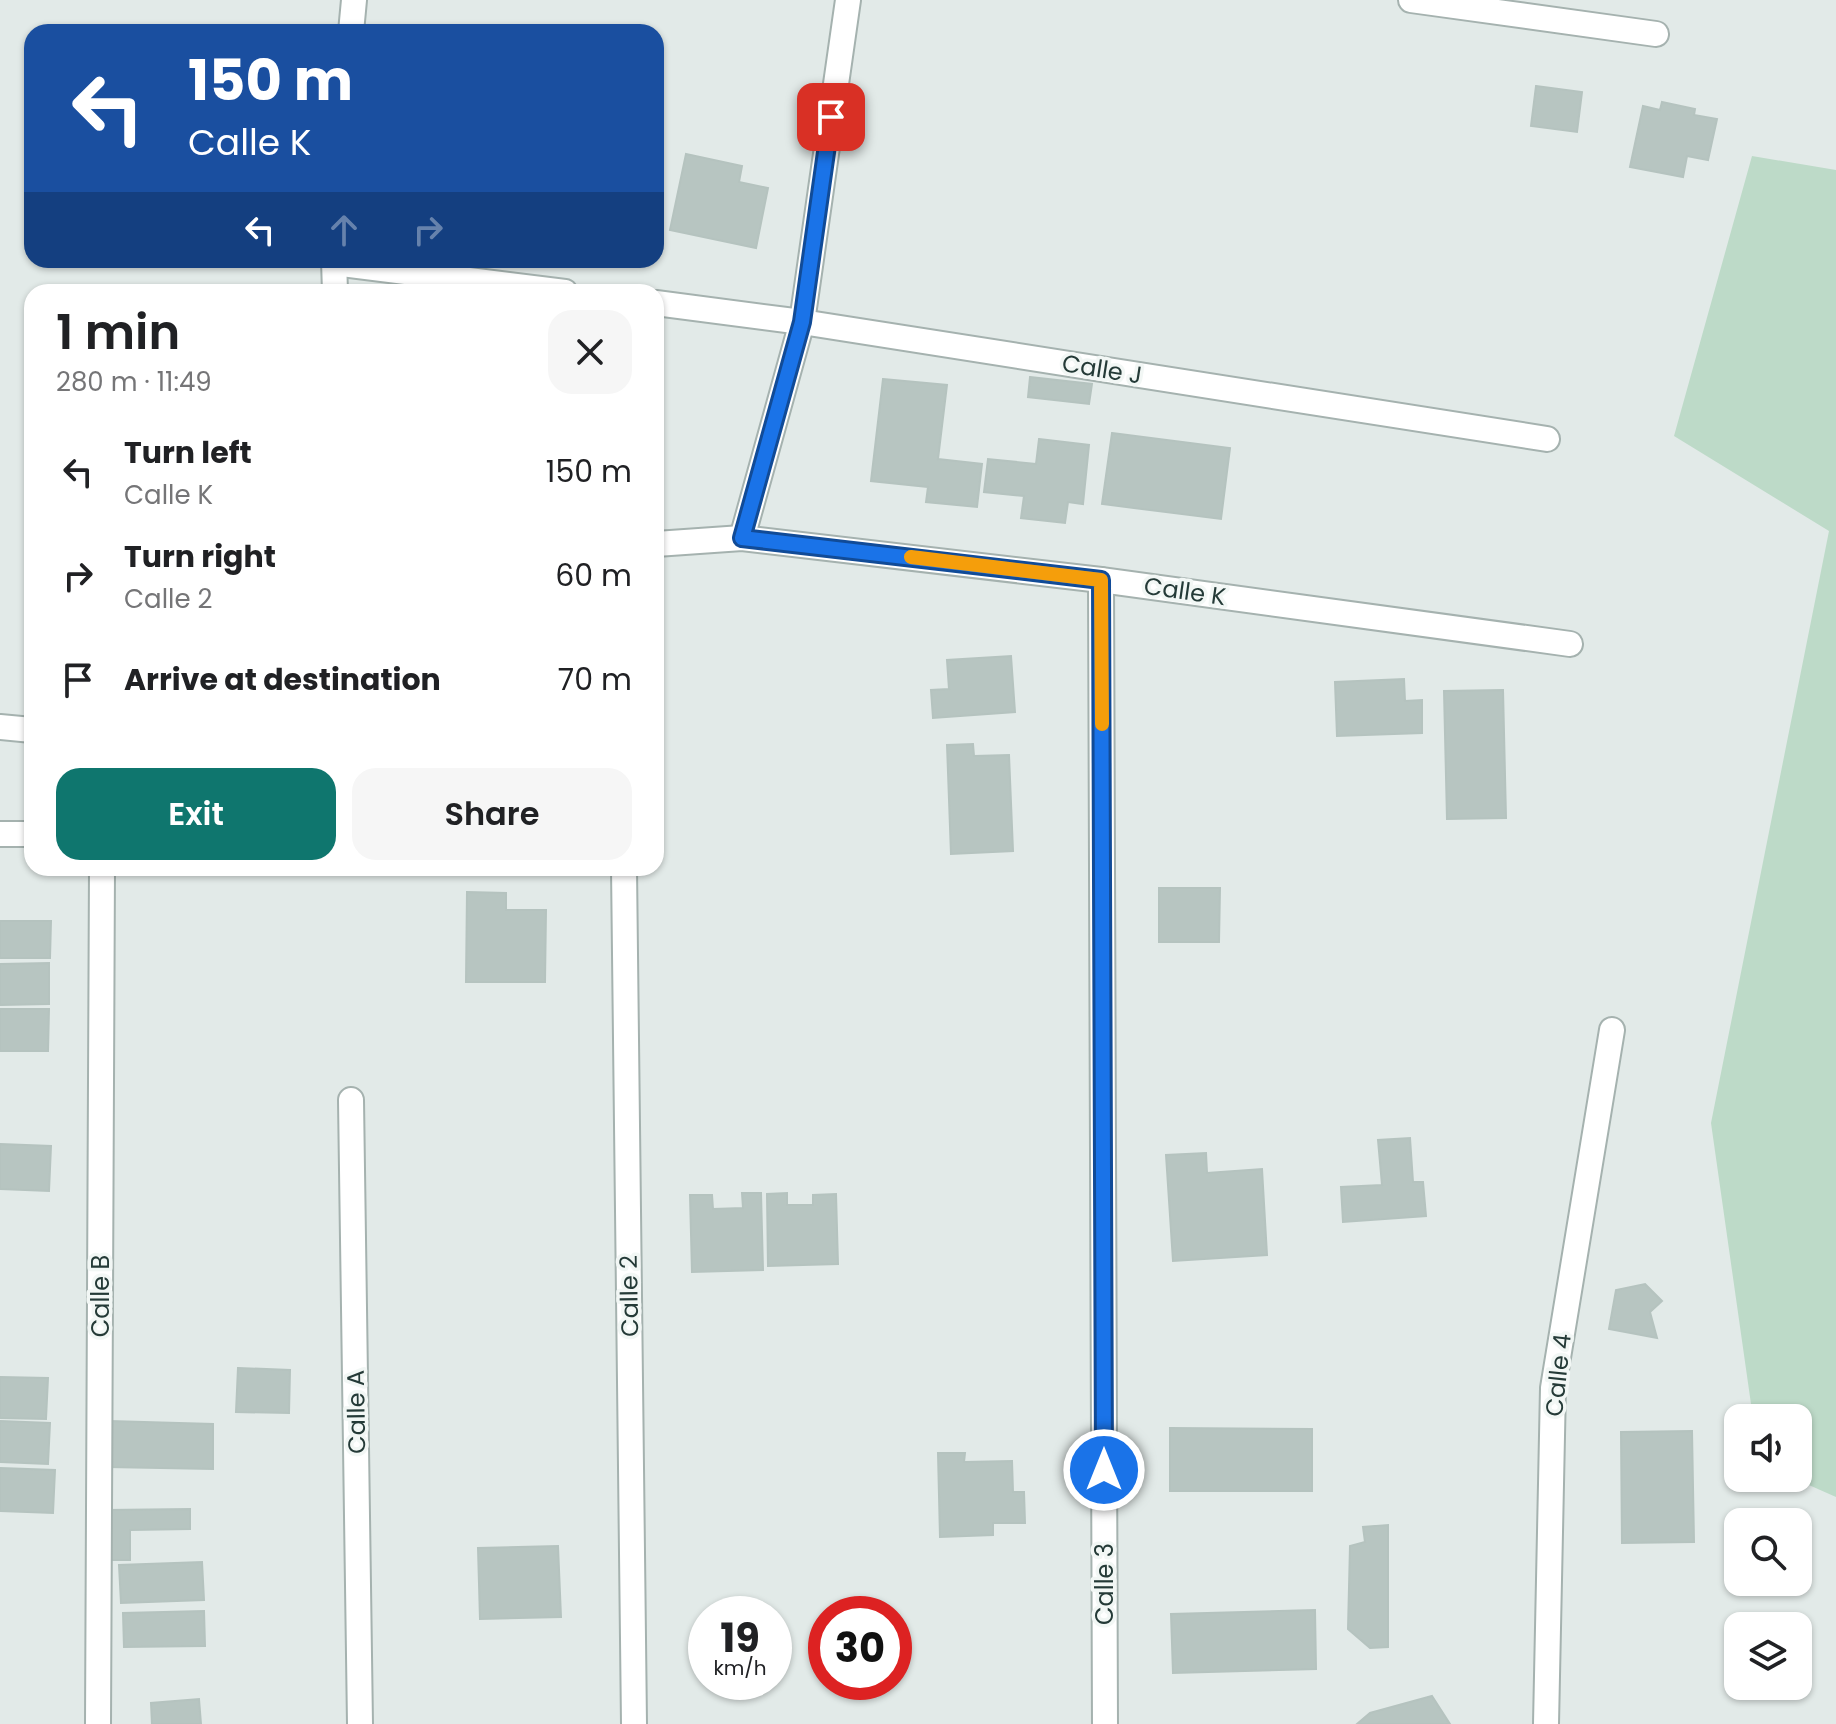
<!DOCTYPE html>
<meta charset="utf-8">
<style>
body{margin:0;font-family:Poppins,sans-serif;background:#f6f6f6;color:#202124;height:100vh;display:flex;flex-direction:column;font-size:30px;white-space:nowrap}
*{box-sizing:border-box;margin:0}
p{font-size:26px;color:#757577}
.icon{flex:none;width:44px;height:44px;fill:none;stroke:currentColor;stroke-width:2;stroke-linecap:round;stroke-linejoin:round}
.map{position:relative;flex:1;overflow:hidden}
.drawer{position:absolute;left:24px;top:284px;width:640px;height:592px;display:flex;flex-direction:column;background:#fff;border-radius:24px;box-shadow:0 2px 6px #0004}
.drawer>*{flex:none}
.banner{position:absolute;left:24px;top:24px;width:640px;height:244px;border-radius:24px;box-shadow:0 2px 6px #0004;background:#1a4fa0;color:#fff;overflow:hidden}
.tools{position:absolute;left:1724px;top:1404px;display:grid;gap:16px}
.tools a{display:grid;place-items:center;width:88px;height:88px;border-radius:16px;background:#fff;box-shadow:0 2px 6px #0004;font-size:40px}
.speed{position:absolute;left:688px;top:1596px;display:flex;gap:16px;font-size:40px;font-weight:700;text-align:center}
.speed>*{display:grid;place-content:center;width:104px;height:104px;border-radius:50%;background:#fff;box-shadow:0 2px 6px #0004;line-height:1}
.speed small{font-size:20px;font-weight:400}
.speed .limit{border:12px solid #d22;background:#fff;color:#111}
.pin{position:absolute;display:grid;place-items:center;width:68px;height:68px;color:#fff;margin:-34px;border-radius:16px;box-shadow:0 4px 12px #0006}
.me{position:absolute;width:88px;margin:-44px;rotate:0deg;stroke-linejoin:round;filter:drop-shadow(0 0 6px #0008)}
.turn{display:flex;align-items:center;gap:28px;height:168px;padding:0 32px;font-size:36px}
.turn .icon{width:104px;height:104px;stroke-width:2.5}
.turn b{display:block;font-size:56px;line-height:68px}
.lanes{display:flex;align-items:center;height:76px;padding:0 32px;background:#0003;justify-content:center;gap:40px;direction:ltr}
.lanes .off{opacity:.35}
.round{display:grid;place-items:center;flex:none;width:84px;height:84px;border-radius:24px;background:#f6f6f6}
.overview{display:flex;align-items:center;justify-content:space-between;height:136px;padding:0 32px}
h1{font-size:48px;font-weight:600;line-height:60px}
.primary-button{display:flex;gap:16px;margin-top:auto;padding:16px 32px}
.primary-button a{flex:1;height:92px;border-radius:24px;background:#0f766e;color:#fff;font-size:32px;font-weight:600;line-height:92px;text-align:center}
.primary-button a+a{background:#f6f6f6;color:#202124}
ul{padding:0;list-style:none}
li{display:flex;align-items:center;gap:24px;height:104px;padding:0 32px}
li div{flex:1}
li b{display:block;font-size:30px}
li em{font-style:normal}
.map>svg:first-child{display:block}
.green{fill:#bddac8}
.building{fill:#b7c5c1;stroke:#b5c3bf;stroke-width:2}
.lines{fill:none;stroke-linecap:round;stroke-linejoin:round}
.minor-casing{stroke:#a5b2af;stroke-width:28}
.minor{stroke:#fff;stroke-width:24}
.route-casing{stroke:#114b97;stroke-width:20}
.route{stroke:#1a73e8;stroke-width:14}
.slow{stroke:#f59e0b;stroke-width:14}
.labels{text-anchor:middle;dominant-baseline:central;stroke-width:7;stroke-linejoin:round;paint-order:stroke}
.street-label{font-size:24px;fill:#243a37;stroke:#f2f7f5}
</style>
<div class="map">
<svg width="1836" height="1724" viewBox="0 0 1836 1724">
<rect width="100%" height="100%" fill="#e2eae8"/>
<!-- green -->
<polygon class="green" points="1752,156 1836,170 1836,1497 1793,1478 1798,1478 1798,1418 1753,1418 1711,1123 1829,531 1674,436"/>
<!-- building -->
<g class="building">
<polygon points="1536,86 1582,92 1577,132 1531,126"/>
<polygon points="1662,102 1695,109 1694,115 1717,119 1708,160 1687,156 1683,177 1630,167 1643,106 1660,110"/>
<polygon points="686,154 742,166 739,182 768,188 756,248 670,230"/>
<polygon points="1030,377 1092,384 1089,404 1028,397"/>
<polygon points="883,379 947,385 938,459 982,464 977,507 926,502 928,487 871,481"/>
<polygon points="1112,433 1230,448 1221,519 1102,504"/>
<polygon points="1039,439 1089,445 1083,504 1068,502 1065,523 1021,518 1024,496 984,492 988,459 1036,464"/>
<polygon points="1011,656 1015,712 933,718 931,690 949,689 947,660"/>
<polygon points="1404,679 1405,701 1422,700 1422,733 1337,736 1335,682"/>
<polygon points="1503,690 1506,818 1447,819 1444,691"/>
<polygon points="973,744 974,756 1009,755 1013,851 951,854 947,745"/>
<polygon points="1159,888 1220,888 1219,942 1159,942"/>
<polygon points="467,892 506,893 506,910 546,910 545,982 466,982"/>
<polygon points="0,921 51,921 50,958 0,958"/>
<polygon points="49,963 49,1004 0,1005 0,964"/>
<polygon points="0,1009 49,1009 48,1051 0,1051"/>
<polygon points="1410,1138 1413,1182 1423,1182 1426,1216 1343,1222 1341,1187 1382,1185 1378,1140"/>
<polygon points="0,1144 51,1146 49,1191 0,1189"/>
<polygon points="1206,1153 1207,1173 1262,1169 1267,1255 1173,1261 1166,1155"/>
<polygon points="742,1193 761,1193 763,1270 692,1272 690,1195 712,1195 713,1209 743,1208"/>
<polygon points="787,1193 787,1205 813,1205 813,1195 836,1194 838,1264 768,1266 767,1194"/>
<polygon points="1645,1284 1662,1301 1650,1312 1657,1338 1609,1329 1616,1290"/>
<polygon points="238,1368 290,1370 289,1413 236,1412"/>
<polygon points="0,1377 48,1378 46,1419 0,1418"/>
<polygon points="0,1421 50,1423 48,1464 0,1462"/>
<polygon points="109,1421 213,1424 213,1469 108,1467"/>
<polygon points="1170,1428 1312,1429 1312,1491 1170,1491"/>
<polygon points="1692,1431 1694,1542 1622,1543 1621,1432"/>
<polygon points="938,1453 965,1453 964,1462 1012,1461 1013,1492 1024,1492 1025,1523 993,1523 993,1535 940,1537"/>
<polygon points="0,1468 55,1470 53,1513 0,1511"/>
<polygon points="190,1509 190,1529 130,1530 130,1560 108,1560 107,1510"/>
<polygon points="1388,1525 1388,1647 1370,1648 1348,1629 1350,1546 1365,1542 1363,1527"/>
<polygon points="558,1546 561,1617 480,1619 478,1548"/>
<polygon points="202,1562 204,1600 121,1603 119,1565"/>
<polygon points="1315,1610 1316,1669 1173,1673 1171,1614"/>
<polygon points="204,1611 205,1646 124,1647 123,1613"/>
<polygon points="1432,1696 1450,1724 1357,1724 1370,1713"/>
<polygon points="199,1699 201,1724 152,1724 151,1703"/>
</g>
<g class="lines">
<defs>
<g id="minor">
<polyline points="1411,0 1656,34"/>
<polyline points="351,32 354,0"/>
<polyline points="334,260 335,292"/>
<polyline points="334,263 565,292"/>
<polyline points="656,303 802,322 1547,439"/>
<polyline points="742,538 802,322 848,0"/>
<polyline points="656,544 742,538 1101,580 1570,644"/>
<polyline points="1101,580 1105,1724"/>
<polyline points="0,727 32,730"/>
<polyline points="0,834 32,834"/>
<polyline points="624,868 634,1724"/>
<polyline points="351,1100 360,1724"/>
<polyline points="98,1724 102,868"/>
<polyline points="1546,1724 1553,1388 1612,1030"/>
</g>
</defs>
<!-- minor casing -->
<use href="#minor" class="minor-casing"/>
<!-- minor -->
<use href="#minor" class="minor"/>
</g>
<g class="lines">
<defs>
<polyline id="route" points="831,117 802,322 742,538 1101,580 1104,1470"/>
</defs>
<!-- route casing -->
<use href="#route" class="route-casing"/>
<!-- route -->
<use href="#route" class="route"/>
<!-- slow -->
<polyline class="slow" points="911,557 1101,580 1102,724"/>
</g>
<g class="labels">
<!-- street labels -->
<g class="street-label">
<text transform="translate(1102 369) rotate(9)">Calle J</text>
<text transform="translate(1185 591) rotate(8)">Calle K</text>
<text transform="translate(100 1296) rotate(-90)">Calle B</text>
<text transform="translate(629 1296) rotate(-91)">Calle 2</text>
<text transform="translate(1558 1375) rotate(-84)">Calle 4</text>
<text transform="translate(356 1412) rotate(-91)">Calle A</text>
<text transform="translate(1104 1584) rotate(-90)">Calle 3</text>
</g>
</g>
</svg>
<div class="tools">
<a><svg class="icon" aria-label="sound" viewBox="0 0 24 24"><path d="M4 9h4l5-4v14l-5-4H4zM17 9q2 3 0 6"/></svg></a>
<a><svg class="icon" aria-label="search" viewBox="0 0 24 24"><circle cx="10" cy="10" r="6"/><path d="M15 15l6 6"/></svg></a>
<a><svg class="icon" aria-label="layers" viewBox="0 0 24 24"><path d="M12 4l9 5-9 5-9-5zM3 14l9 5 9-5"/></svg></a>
</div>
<div class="speed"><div>19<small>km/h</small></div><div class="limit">30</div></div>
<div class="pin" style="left:831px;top:117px;background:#d93025"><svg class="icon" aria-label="arrive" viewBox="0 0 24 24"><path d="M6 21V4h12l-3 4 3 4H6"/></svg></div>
<svg class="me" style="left:1104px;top:1470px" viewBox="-20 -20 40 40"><circle r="17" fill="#1a73e8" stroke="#fff" stroke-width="3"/><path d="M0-11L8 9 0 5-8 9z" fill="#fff"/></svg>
<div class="banner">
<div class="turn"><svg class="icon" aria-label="left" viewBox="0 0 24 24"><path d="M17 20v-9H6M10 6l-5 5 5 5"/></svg><div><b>150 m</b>Calle K</div></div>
<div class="lanes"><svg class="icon" aria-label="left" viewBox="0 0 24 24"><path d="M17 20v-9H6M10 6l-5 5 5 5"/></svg><svg class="icon off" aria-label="ahead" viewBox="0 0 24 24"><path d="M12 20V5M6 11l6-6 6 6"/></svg><svg class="icon off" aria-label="right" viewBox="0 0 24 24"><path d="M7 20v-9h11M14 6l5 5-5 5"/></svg></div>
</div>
<section class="drawer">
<div class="overview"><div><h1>1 min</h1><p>280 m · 11:49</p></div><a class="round"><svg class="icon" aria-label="close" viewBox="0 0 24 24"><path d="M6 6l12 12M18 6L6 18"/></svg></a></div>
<ul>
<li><svg class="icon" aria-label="left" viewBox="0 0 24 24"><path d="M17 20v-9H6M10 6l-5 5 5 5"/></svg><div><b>Turn left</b><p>Calle K</p></div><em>150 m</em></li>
<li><svg class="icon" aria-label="right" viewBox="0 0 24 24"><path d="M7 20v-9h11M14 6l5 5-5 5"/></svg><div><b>Turn right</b><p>Calle 2</p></div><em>60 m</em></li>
<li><svg class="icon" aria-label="arrive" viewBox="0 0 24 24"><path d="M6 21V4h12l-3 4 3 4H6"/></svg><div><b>Arrive at destination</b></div><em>70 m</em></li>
</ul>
<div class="primary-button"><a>Exit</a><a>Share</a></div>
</section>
</div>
